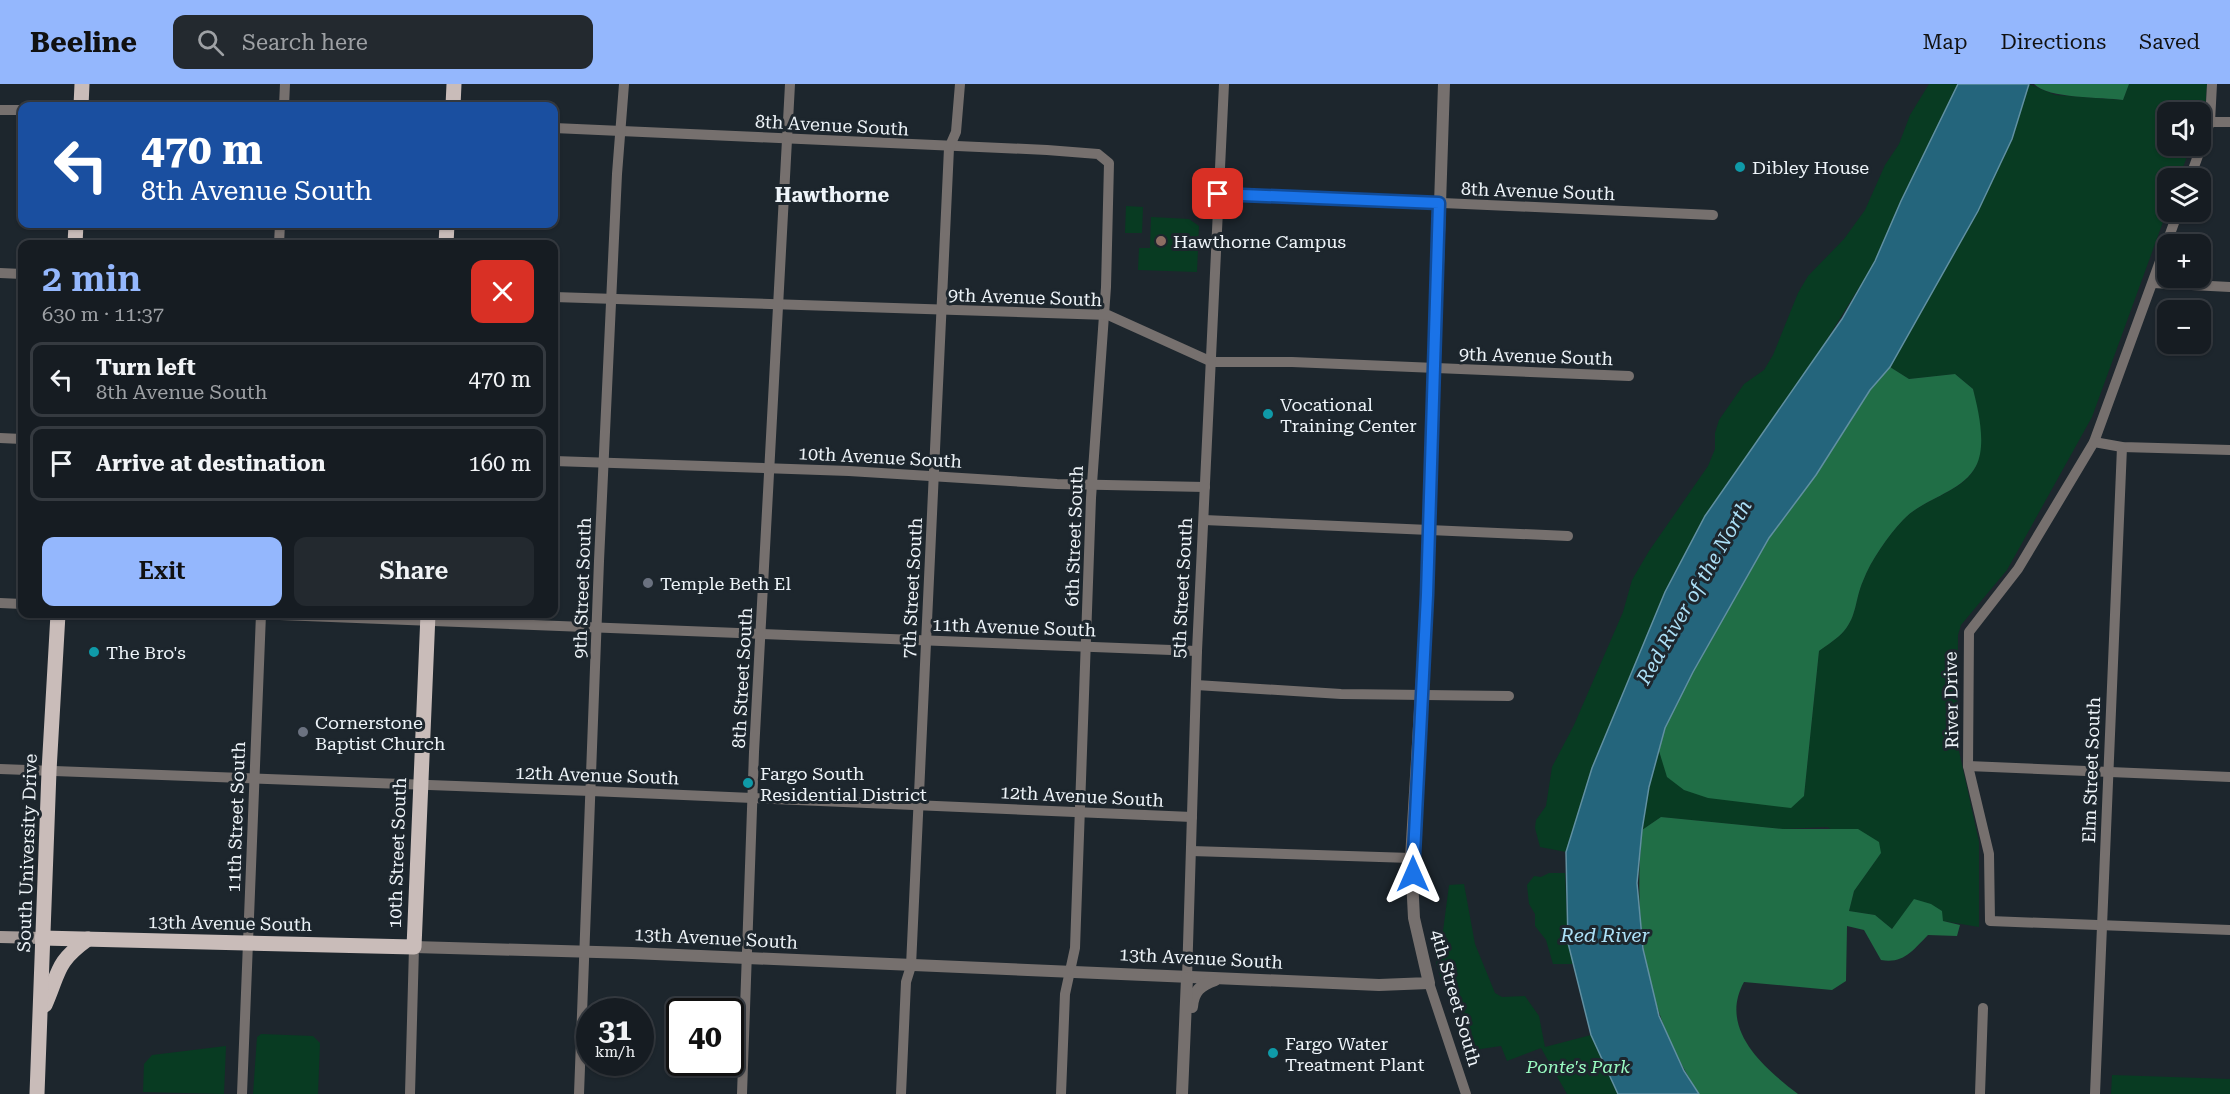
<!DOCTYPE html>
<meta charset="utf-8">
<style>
body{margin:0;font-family:"Roboto Serif",serif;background:#23292f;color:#f1f3f6;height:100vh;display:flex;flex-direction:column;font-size:22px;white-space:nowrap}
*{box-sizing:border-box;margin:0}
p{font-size:20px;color:#9ea1a5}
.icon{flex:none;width:33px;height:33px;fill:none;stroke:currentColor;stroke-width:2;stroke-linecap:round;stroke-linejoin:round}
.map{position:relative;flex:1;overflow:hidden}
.side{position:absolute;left:18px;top:156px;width:540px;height:378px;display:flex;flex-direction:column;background:#161c22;border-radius:12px;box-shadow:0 2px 4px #0004,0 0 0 2px #353a40}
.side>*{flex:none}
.banner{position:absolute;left:18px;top:18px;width:540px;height:126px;border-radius:12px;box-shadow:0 2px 4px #0004,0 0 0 2px #353a40;background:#1a4fa0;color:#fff;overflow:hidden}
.fabs{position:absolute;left:2157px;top:18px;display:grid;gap:12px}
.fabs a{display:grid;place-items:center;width:54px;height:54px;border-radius:12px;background:#161c22;box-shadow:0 2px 4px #0004,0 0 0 2px #353a40;font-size:30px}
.speed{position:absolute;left:576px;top:914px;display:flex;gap:12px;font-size:30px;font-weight:700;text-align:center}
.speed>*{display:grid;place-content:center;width:78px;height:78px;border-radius:50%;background:#161c22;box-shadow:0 2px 4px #0004,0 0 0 2px #353a40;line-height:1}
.speed small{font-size:15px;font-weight:400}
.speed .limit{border:3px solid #111;border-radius:9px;background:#fff;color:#111}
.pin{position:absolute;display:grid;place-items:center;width:51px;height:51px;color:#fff;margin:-26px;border-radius:12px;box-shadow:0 3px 9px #0006}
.me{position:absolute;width:66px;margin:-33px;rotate:0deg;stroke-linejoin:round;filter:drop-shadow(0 0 4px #0008)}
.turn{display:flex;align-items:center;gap:21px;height:126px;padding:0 24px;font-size:27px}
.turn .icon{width:78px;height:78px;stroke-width:2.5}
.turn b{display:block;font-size:42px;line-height:51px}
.round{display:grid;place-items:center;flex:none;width:63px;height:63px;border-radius:12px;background:#23292f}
.summary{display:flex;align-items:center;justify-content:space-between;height:102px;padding:0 24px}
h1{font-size:36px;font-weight:600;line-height:45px;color:#94b7fd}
.primary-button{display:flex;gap:12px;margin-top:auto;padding:12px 24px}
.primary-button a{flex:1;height:69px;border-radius:12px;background:#94b7fd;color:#111;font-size:24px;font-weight:600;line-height:69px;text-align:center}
.primary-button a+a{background:#23292f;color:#f1f3f6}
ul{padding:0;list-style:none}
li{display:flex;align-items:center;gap:18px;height:75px;margin:0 12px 9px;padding:0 12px;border:3px solid #353a40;border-radius:12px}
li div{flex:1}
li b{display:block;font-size:22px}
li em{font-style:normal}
header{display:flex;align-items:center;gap:36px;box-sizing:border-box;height:84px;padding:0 30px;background:#94b7fd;color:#111}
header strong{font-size:28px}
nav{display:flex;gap:33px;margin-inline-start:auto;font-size:21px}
.search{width:420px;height:54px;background:#23292f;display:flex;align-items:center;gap:15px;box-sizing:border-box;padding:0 21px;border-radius:12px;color:#9ea1a5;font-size:22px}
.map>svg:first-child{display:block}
.green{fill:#083b22}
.forest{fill:#206e46}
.water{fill:#24657c;stroke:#6190a2;stroke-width:1.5}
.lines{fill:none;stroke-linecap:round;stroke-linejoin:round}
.minor{stroke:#76706e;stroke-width:10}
.tertiary{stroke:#76706e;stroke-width:12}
.secondary{stroke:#a59b98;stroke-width:12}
.primary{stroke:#c9bcb9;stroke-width:15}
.route-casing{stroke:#114b97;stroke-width:15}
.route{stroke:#1a73e8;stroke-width:10}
.culture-dot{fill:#0f9aa8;stroke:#1d262d;stroke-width:2}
.education-dot{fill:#8d6e63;stroke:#1d262d;stroke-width:2}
.worship-dot{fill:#6b7280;stroke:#1d262d;stroke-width:2}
.labels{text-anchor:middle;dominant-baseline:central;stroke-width:6;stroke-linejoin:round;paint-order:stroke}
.street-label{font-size:18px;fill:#eef4f9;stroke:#1d262d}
.poi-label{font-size:18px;fill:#eef4f9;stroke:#1d262d;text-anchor:start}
.park-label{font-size:18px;font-style:italic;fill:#9afcc2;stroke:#1d262d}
.neighbourhood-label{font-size:20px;font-weight:bold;fill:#eef4f9;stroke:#1d262d}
.water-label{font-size:20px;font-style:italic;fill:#ade1f8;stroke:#1d262d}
</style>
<header>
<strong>Beeline</strong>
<div class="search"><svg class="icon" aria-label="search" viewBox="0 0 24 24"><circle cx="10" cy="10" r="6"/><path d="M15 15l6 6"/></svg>Search here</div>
<nav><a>Map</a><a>Directions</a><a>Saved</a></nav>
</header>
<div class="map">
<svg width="2230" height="1010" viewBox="0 0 2230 1010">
<rect width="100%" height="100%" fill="#1d262d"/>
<!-- green -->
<g class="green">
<polygon points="1929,0 1958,0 1901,117 1875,178 1803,294 1705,432 1665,508 1592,684 1566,768 1540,763 1535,744 1536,736 1546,722 1552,683 1574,641 1623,528 1632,496 1649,467 1708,382 1715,365 1715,349 1719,336 1744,300 1764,286 1773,271 1798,209 1808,192 1844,155 1865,126 1885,81 1899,60 1910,31"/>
<path d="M2029,0L2055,11L2123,16L2129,0H2207L2205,26L2201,37L2200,28H2168V62H2191L2179,94H2168L2167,127L2092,333L2007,486L1961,541L1958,551L1957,658L1979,758V843L1943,837L1915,815L1892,845L1875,831L1849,827L1854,807L1881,769L1827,743L1783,745L1661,733L1642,746L1649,703L1659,667L1668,693L1708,714L1804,712L1819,567C1827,561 1837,555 1844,547C1857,532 1855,515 1863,497C1871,476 1888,452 1903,436C1923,414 1963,409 1976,382C1983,368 1977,320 1973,305L1955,290L1909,295L1890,283L1978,127L2012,55Z"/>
<polygon points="1126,122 1143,123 1142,149 1125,149"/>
<polygon points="1151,133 1189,135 1199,142 1197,188 1138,186 1139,164 1150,164"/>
<polygon points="1549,789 1565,789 1568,859 1574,880 1553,880 1546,856 1535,842 1535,830 1529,820 1527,801 1534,792 1541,793"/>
<polygon points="1464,800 1475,860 1495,909 1502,913 1525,912 1539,932 1545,963 1591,951 1618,1010 1567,1010 1541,964 1507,977 1501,962 1474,966 1463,942 1462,916 1447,914 1436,879 1440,870 1449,801"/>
<polygon points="261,950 313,952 320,959 318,1010 253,1010 257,953"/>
<polygon points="226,962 224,1010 143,1008 144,980 152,971"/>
<polygon points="2112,991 2230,995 2230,1010 2111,1010"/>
</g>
<!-- forest -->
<g class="forest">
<path d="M2034,0H2129L2123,16C2102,13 2048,15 2034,0Z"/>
<path d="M1890,283L1909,295L1955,290L1973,305C1978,325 1987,361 1976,382C1962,409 1923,414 1903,436C1888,452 1871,476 1863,497C1855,515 1857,532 1844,547C1837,555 1827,561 1819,567L1804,712L1791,724L1708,714L1684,706L1667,693L1659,667L1665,644L1693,588L1769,454L1816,391L1870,306Z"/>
<path d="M1661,733L1783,745H1858L1879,758L1881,769L1854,807L1849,827L1875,831L1892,845L1914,815L1931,820L1942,827L1943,837L1960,841L1957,852L1928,851C1913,866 1904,880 1881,876L1864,846L1847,842L1846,897L1832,906L1744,898C1718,945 1764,984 1798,1010H1699C1645,926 1633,844 1642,746Z"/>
</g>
<!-- water -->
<polygon class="water" points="1958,0 2029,0 2012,55 1978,127 1890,283 1870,306 1816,391 1769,454 1693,588 1665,644 1649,703 1642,746 1637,799 1643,865 1659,932 1684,987 1699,1010 1618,1010 1591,951 1568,859 1566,768 1592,684 1665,508 1705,432 1842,235 1875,177 1901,117"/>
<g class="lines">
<!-- minor -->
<g class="minor">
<polyline points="284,22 285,0"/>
<polyline points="0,26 22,26"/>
<polyline points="2210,38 2230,38"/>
<polyline points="554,44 1047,66 1098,70 1109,79 1106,203 1091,414 1075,864 1065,910 1061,1010"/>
<polyline points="2190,94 2210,38 2212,0"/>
<polyline points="1218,109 1713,131"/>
<polyline points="2178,128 2094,358 2018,485 1969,548 1968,682 1989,770 1990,837 2230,846"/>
<polyline points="279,160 280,140"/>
<polyline points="0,189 22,190"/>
<polyline points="2153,199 2230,203"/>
<polyline points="554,213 1108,231 1212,278 1292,278 1629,292"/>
<polyline points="0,354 22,355"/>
<polyline points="2094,358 2122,363 2230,366"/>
<polyline points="554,377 849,387 1057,400 1205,403"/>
<polyline points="1204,436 1568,452"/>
<polyline points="0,519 22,520"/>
<polyline points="254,530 1197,567"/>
<polyline points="1196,601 1341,610 1509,612"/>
<polyline points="1968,682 2230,693"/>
<polyline points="0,685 591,707 1192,733"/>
<polyline points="1191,767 1411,774"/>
<polyline points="1187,894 1197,567 1224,0"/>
<polyline points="1429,899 1466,1010"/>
<polyline points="242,1010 261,530"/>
<polyline points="410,1010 414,863"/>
<polyline points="579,1010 599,477 617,90 624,0"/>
<polyline points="742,1010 754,668 790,0"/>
<polyline points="901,1010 906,898 911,882 949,64 956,48 960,0"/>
<polyline points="1980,1010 1983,924"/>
<polyline points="2095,1010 2122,363"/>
</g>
<!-- tertiary -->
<g class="tertiary">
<polyline points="414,863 632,869 1379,901 1429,899 1414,834 1411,774 1427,511 1444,0"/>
<path d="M1192,923C1193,907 1201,901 1215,896"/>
<polyline points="1182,1010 1187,894"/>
</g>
<!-- secondary -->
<polyline class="secondary" points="0,853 42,854"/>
<!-- primary -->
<g class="primary">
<polyline points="81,22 82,0"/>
<polyline points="453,22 454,0"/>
<polyline points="75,160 76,140"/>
<polyline points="446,160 447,140"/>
<polyline points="42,854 414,863 428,530"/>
<path d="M45,921C60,887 55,879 88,855"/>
<polyline points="37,1010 49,687 58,530"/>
</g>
</g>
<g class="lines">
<defs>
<polyline id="route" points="1218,110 1439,119 1427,511 1413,790"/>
</defs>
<!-- route casing -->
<use href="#route" class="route-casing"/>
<!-- route -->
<use href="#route" class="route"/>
</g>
<!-- markers -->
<g class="culture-dot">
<circle cx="1740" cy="83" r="6"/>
<circle cx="1268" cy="330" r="6"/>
<circle cx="94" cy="568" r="6"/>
<circle cx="748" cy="699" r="6"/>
<circle cx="1273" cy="969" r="6"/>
</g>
<circle class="education-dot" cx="1161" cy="157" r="6"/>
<g class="worship-dot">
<circle cx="648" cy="499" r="6"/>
<circle cx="303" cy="648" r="6"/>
</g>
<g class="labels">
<!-- street labels -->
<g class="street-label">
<text transform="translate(832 41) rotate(3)">8th Avenue South</text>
<text transform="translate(1538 107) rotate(2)">8th Avenue South</text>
<text transform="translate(1025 213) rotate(2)">9th Avenue South</text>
<text transform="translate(1536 272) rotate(2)">9th Avenue South</text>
<text transform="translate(880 373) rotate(3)">10th Avenue South</text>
<text transform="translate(1074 452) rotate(-88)">6th Street South</text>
<text transform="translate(582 504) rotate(-88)">9th Street South</text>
<text transform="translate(912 504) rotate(-87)">7th Street South</text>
<text transform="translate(1182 504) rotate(-87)">5th Street South</text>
<text transform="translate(1014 543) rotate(2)">11th Avenue South</text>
<text transform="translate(742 594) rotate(-87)">8th Street South</text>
<text transform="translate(1951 616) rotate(-91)">River Drive</text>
<text transform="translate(2091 686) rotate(-88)">Elm Street South</text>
<text transform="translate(597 691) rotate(2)">12th Avenue South</text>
<text transform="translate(1082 712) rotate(3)">12th Avenue South</text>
<text transform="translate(236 733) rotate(-88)">11th Street South</text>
<text transform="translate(27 769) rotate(-88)">South University Drive</text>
<text transform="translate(397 769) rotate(-88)">10th Street South</text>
<text transform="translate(230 839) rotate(1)">13th Avenue South</text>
<text transform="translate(716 854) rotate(3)">13th Avenue South</text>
<text transform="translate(1201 874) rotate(3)">13th Avenue South</text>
<text transform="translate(1456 914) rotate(74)">4th Street South</text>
</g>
<!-- poi labels -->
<g class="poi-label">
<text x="1752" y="83">Dibley House</text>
<text x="1173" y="157">Hawthorne Campus</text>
<text x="1280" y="320">Vocational<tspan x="1280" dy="21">Training Center</tspan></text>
<text x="660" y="499">Temple Beth El</text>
<text x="106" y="568">The Bro's</text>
<text x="315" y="638">Cornerstone<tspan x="315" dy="21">Baptist Church</tspan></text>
<text x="760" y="689">Fargo South<tspan x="760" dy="21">Residential District</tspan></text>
<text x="1285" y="959">Fargo Water<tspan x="1285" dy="21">Treatment Plant</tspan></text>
</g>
<!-- park labels -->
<g class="park-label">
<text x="1578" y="982">Ponte's Park</text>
</g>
<!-- neighbourhood labels -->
<g class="neighbourhood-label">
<text x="832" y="111">Hawthorne</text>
</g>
<!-- water labels -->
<g class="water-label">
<text transform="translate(1694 508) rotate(-60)">Red River of the North</text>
<text x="1605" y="851">Red River</text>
</g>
</g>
</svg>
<div class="fabs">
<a><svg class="icon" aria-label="sound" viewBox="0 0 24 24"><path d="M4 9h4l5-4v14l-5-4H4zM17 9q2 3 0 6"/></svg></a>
<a><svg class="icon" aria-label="layers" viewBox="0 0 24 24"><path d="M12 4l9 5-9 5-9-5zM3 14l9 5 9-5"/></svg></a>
<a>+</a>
<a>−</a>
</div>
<div class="speed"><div>31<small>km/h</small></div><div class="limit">40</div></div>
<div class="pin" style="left:1218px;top:110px;background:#d93025"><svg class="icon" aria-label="arrive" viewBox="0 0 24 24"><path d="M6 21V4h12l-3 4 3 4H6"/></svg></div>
<svg class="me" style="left:1413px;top:790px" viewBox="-20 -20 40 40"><path d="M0-17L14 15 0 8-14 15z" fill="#1a73e8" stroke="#fff" stroke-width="4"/></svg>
<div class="banner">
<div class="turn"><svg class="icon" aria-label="left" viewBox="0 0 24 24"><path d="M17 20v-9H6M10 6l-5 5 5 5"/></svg><div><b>470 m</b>8th Avenue South</div></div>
</div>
<section class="side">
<div class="summary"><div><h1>2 min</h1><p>630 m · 11:37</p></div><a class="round" style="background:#d93025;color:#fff"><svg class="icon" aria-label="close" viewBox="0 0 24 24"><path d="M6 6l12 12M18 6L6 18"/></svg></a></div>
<ul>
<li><svg class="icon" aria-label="left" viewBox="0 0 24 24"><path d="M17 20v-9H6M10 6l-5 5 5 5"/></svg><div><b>Turn left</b><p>8th Avenue South</p></div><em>470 m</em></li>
<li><svg class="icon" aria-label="arrive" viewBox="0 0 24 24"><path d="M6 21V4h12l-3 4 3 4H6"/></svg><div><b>Arrive at destination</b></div><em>160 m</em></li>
</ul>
<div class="primary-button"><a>Exit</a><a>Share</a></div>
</section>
</div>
